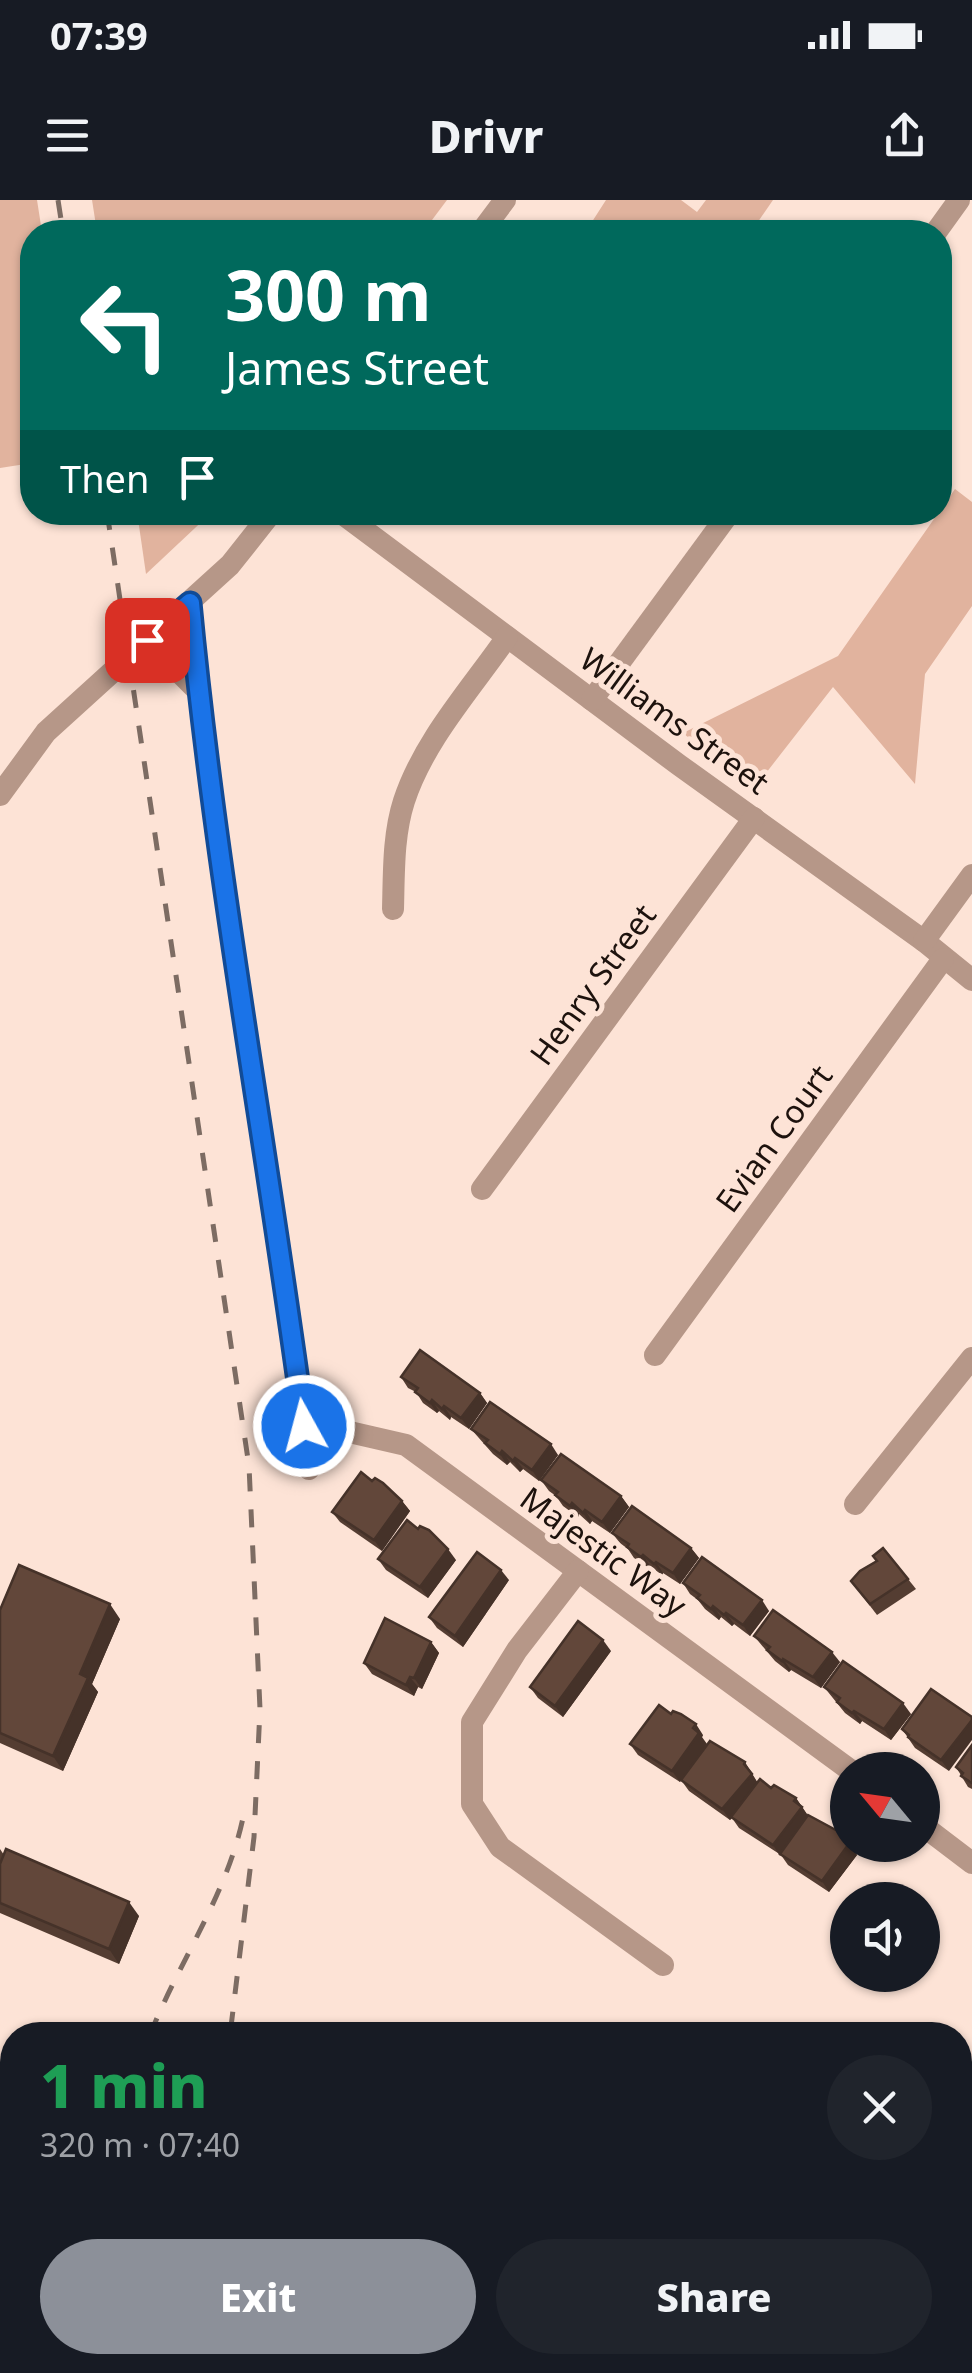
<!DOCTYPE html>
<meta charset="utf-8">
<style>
body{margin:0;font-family:"Noto Sans",sans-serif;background:#20242c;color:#f1f3f6;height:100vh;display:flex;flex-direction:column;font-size:38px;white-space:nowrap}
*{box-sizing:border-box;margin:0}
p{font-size:32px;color:#9ea1a6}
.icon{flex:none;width:55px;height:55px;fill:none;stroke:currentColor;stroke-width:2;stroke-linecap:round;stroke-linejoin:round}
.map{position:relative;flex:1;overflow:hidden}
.side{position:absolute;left:0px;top:1822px;width:972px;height:352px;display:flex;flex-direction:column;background:#171b24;border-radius:40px 40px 0 0;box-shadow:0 2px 8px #0004}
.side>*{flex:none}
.guide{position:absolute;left:20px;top:20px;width:932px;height:305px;border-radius:40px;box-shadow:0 2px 8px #0004;background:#00695c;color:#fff;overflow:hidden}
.needle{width:65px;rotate:299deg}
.controls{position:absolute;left:830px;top:1552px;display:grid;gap:20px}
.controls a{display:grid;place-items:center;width:110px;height:110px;border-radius:50%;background:#171b24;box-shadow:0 2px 8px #0004;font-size:50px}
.pin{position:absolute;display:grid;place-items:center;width:85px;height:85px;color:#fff;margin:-42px;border-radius:20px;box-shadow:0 5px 15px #0006}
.me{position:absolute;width:110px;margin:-55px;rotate:353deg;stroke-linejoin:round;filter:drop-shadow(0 0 8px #0008)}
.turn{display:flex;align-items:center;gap:35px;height:210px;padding:0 40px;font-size:45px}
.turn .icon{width:130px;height:130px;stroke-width:2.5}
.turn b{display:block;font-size:70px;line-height:85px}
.then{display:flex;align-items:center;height:95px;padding:0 40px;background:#0003;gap:20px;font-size:38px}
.round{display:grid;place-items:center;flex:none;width:105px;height:105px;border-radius:52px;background:#20242c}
.overview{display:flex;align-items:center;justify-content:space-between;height:170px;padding:0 40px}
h1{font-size:60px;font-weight:800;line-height:75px;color:#1e9e55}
.action{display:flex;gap:20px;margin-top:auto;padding:20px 40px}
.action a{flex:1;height:115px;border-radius:60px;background:#8c9099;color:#fff;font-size:40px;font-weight:800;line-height:115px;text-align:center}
.action a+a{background:#20242c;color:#f1f3f6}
.status{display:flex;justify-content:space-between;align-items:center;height:70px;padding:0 50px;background:#171b24;direction:ltr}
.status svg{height:28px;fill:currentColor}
header{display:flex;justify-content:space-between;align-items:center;height:130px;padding:0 40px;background:#171b24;font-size:45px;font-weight:800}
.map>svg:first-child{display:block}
.green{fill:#e1b39e}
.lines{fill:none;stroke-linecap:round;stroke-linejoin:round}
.minor{stroke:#b69788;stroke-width:22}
.rail{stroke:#7d6c63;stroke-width:5;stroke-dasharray:18 18;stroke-linecap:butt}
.wall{fill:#543d32}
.shaded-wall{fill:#453229}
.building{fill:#62473a;stroke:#453229;stroke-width:2.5}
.route-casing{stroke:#114b97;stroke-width:25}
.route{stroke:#1a73e8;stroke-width:18}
.labels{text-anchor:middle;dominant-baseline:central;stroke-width:10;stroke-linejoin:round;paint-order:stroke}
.street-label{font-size:32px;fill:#1d120d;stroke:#fde3d6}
</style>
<div class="status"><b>07:39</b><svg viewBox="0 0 49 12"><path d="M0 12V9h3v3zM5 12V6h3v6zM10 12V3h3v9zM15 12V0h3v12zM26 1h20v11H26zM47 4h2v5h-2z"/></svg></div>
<header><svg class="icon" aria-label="menu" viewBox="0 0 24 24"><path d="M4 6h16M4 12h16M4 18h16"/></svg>Drivr<svg class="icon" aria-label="share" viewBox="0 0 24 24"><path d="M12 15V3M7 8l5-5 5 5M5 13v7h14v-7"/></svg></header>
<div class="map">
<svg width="972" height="2173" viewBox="0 0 972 2173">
<rect width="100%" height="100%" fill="#fde3d6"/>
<!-- green -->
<g class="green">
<polygon points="0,0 37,0 42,32 32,32 32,263 0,268"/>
<polygon points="92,0 447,0 423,32 97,32"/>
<polygon points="606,0 681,0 697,12 706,0 773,0 751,32 594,32 588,28"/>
<polygon points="955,289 972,302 972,406 925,474 915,584 833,487 752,591 683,533 838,456"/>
<polygon points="137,312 211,312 211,313 146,374"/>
</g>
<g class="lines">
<!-- minor -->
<g class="minor">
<polyline points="481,32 505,0"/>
<polyline points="936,32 959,0"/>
<polyline points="340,312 679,565 924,741 972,780"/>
<path d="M190,403C217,694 275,979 309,1269"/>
<polyline points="147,440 197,490"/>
<polyline points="592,500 730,312"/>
<polyline points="0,595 46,532 230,365 272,312"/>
<path d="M393,709C394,673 393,635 404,601C424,540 471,489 507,437"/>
<polyline points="924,741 972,675"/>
<polyline points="482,989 754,618"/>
<polyline points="655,1155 943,759"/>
<polyline points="304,1226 319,1225 406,1245 850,1570"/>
<polyline points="855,1304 972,1158"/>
<polyline points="578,1371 517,1450 472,1522 472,1604 500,1647 663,1765"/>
<polyline points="922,1625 972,1663"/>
<polyline points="390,2162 416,2173"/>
</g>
<!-- rail -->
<g class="rail">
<polyline points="58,0 63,32"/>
<polyline points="107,312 249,1266 260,1509 254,1637 230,1835"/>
<path d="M150,1835C180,1759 228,1694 244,1613"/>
<polyline points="15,2173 18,2162"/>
<polyline points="50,2173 53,2162"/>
<polyline points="154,2173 157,2162"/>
</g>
</g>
<!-- wall -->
<g class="wall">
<polygon points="401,1177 480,1193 487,1203 469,1229 451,1217 450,1220 439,1211 437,1213 423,1203 416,1192 408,1188"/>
<polygon points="471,1229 558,1255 539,1281 523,1269 520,1272 510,1262 507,1265 493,1254"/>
<polygon points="541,1280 621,1296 629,1307 610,1333 592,1321 590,1324 579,1314 578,1317 563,1306 556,1296 549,1291"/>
<polygon points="372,1281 402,1301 410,1311 382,1351 340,1322 332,1312"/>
<polygon points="612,1333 691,1348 699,1358 680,1384 663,1373 662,1375 650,1366 649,1368 634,1358 628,1349 620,1343"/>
<polygon points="378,1359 456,1360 428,1398 386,1370"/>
<polygon points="908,1379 916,1389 877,1415 851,1381"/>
<polygon points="509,1380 463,1447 437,1428 429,1417"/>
<polygon points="683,1383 769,1411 750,1436 734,1424 732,1426 721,1417 719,1420 705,1409 698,1400 690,1394"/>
<polygon points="0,1410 120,1419 92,1484 98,1492 63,1571 0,1543"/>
<polygon points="754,1436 840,1462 821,1488 791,1470 789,1472 775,1461"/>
<polygon points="431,1442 439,1453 422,1489 418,1487 414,1496 372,1474 364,1463"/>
<polygon points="611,1451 563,1517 538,1498 530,1487"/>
<polygon points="824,1487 911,1514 891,1540 862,1521 860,1524 845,1513"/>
<polygon points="931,1489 949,1571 915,1548 902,1529"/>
<polygon points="703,1535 680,1582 638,1555 630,1544"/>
<polygon points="972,1545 972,1589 968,1587 956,1567"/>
<polygon points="753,1573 752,1574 757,1582 796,1598 808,1616 845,1635 848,1639 848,1645 852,1646 851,1647 857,1655 829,1692 788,1665 781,1655 739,1628 732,1618 730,1620 689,1591 681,1580"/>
<polygon points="0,1649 4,1655 139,1716 119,1764 0,1713"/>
<polygon points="960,2044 972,2049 972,2132 960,2127"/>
<polygon points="628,2162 960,2162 972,2173 653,2173"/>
</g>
<!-- shaded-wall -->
<g class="shaded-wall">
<polygon points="480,1193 487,1203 469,1229 461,1218"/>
<polygon points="432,1200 439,1211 437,1213 430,1203"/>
<polygon points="444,1206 451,1217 450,1220 442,1209"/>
<polygon points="551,1244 558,1255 539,1281 532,1270"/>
<polygon points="502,1251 510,1262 507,1265 500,1254"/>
<polygon points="515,1258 523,1269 520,1272 513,1261"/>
<polygon points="621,1296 629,1307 610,1333 602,1322"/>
<polygon points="402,1301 410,1311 382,1351 374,1340"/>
<polygon points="572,1303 579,1314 578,1317 570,1306"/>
<polygon points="585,1310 592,1321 590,1324 583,1313"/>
<polygon points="691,1348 699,1358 680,1384 673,1373"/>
<polygon points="448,1349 456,1360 428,1398 420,1387"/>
<polygon points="643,1355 650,1366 649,1368 641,1357"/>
<polygon points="656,1362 663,1373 662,1375 654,1364"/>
<polygon points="501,1370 509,1380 463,1447 455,1436"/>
<polygon points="762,1400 769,1411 750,1436 743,1425"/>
<polygon points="110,1404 120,1419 92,1484 98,1492 63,1571 53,1556 80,1474"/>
<polygon points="713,1406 721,1417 719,1420 711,1409"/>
<polygon points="726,1413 734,1424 732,1426 724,1415"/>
<polygon points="603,1440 611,1451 563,1517 555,1506"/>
<polygon points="431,1442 439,1453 422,1489 414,1478"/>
<polygon points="832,1452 840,1462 821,1488 813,1477"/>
<polygon points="783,1459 791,1470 789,1472 782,1461"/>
<polygon points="410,1477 418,1487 414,1496 406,1485"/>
<polygon points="903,1503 911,1514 891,1540 884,1529"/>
<polygon points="854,1511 862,1521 860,1524 852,1513"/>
<polygon points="972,1520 972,1540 949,1571 941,1560"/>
<polygon points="696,1524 703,1535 702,1537 707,1544 680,1582 672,1571"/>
<polygon points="745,1562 759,1585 730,1620 722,1609"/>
<polygon points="796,1598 809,1617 780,1656 773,1645"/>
<polygon points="845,1635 848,1639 848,1645 852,1645 851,1647 857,1655 829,1692 822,1681"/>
<polygon points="129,1702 139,1716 119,1764 109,1749"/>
</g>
<!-- building -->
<g class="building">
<polygon points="420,1150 480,1193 461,1218 444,1206 442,1209 432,1200 430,1203 415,1192 418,1188 401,1177"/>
<polygon points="490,1202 551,1244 532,1270 515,1258 513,1261 502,1251 500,1254 485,1243 488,1240 471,1229"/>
<polygon points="561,1254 621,1296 602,1322 585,1310 583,1313 572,1303 570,1306 555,1295 558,1292 541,1280"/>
<polygon points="361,1272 372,1281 375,1278 383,1283 402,1301 374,1340 332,1312"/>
<polygon points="632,1306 691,1348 673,1373 656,1362 654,1364 643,1355 641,1357 627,1347 629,1344 612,1333"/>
<polygon points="407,1320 418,1329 420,1326 429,1330 448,1349 420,1387 378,1359"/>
<polygon points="883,1348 908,1379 870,1404 851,1381 860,1371 877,1361 873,1356"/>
<polygon points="477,1352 501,1370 455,1436 429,1417"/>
<polygon points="702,1357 762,1400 743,1425 726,1413 724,1415 713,1406 711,1409 697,1398 700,1395 683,1383"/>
<polygon points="19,1365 110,1404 80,1474 88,1478 53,1556 0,1533 0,1410"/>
<polygon points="773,1410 832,1452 813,1477 783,1459 782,1461 767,1450 770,1447 754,1436"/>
<polygon points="385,1418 431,1442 414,1478 410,1477 406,1485 364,1463"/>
<polygon points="578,1421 603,1440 555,1506 530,1487"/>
<polygon points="843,1461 903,1503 884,1529 854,1511 852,1513 837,1502 840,1498 824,1487"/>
<polygon points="931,1489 972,1517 972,1520 941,1560 908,1537 909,1535 902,1529"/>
<polygon points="659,1505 671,1514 673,1511 681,1514 696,1524 693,1528 699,1533 672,1571 630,1544"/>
<polygon points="710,1541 745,1562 744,1564 752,1574 722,1609 681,1580"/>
<polygon points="972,1545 972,1583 961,1576 963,1573 956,1567"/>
<polygon points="760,1579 771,1588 774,1585 796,1598 794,1601 802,1607 773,1645 731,1617"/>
<polygon points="808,1615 845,1635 842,1638 848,1645 822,1681 780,1654"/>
<polygon points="6,1649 129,1702 109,1749 0,1703 0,1664"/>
<polygon points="960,2044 972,2049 972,2122 960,2117"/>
<polygon points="960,2148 972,2153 972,2173 676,2173 651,2162 960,2162"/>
</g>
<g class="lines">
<defs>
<path id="route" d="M147,440L190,403C216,679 268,952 304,1226"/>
</defs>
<!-- route casing -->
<use href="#route" class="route-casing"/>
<!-- route -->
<use href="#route" class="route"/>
</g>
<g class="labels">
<!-- street labels -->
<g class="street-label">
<text transform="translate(675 520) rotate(36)">Williams Street</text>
<text transform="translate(592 784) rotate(-54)">Henry Street</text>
<text transform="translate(773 938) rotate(-54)">Evian Court</text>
<text transform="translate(604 1351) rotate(36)">Majestic Way</text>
</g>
</g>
</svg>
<div class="controls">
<a><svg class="needle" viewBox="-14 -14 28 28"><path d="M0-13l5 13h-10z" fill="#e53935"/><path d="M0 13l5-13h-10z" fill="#9ea1a6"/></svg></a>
<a><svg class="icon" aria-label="sound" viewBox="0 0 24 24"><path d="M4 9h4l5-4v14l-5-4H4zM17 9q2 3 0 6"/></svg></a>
</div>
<div class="pin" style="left:147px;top:440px;background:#d93025"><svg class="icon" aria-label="arrive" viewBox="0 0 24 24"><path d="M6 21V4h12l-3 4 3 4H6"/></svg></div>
<svg class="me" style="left:304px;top:1226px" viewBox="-20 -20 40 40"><circle r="17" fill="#1a73e8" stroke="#fff" stroke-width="3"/><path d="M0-11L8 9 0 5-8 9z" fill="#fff"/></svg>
<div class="guide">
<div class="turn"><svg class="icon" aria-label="left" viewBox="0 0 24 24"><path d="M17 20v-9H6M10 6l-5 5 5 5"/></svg><div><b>300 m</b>James Street</div></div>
<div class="then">Then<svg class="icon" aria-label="arrive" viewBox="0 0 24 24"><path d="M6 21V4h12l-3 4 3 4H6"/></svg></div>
</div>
<section class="side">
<div class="overview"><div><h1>1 min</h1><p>320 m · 07:40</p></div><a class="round"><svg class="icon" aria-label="close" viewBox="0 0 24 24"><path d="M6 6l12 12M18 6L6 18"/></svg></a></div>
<div class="action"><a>Exit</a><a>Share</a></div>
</section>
</div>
